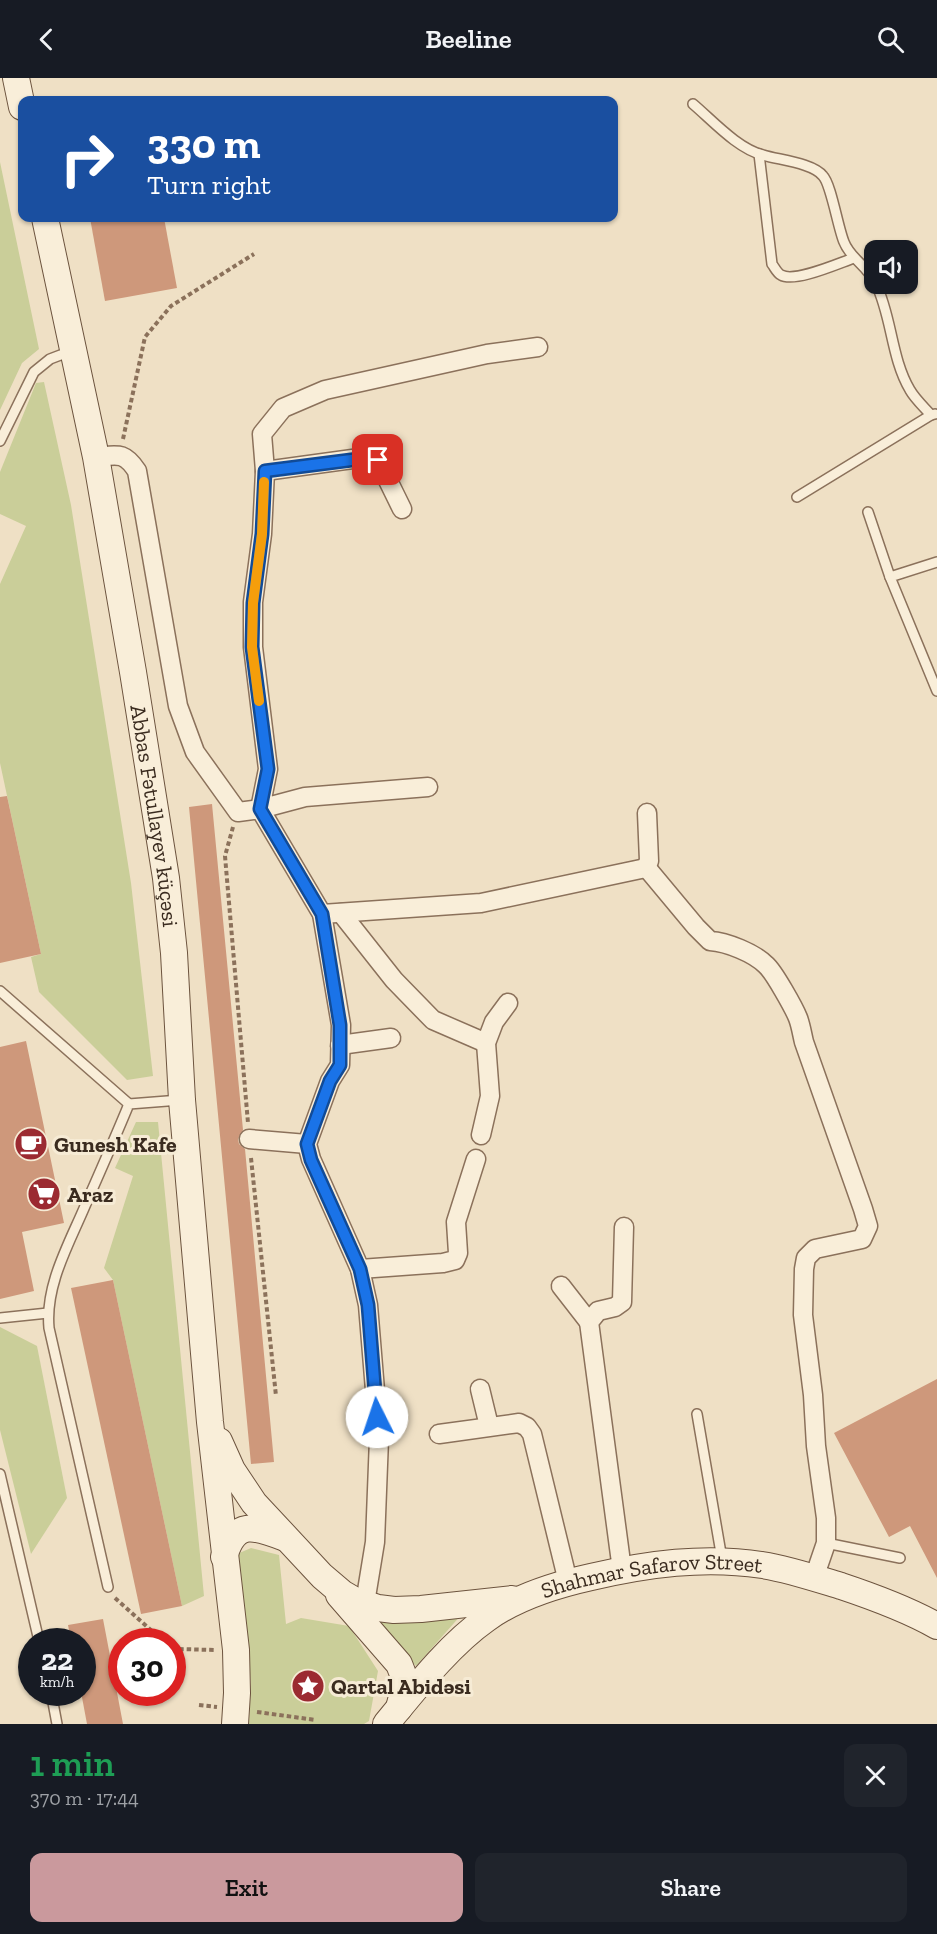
<!DOCTYPE html>
<meta charset="utf-8">
<style>
body{margin:0;font-family:"Zilla Slab",serif;background:#20242c;color:#f1f3f6;height:100vh;display:flex;flex-direction:column;font-size:22px;white-space:nowrap}
*{box-sizing:border-box;margin:0}
p{font-size:20px;color:#9ea1a6}
.icon{flex:none;width:33px;height:33px;fill:none;stroke:currentColor;stroke-width:2;stroke-linecap:round;stroke-linejoin:round}
.map{position:relative;height:1646px;overflow:hidden}
.details{display:flex;flex-direction:column;background:#171b24;flex:1}
.details>*{flex:none}
.guide{position:absolute;left:18px;top:18px;width:600px;height:126px;border-radius:12px;box-shadow:0 2px 4px #0004;background:#1a4fa0;color:#fff;overflow:hidden}
.buttons{position:absolute;left:864px;top:162px;display:grid;gap:12px}
.buttons a{display:grid;place-items:center;width:54px;height:54px;border-radius:12px;background:#171b24;box-shadow:0 2px 4px #0004;font-size:30px}
.speed{position:absolute;left:18px;top:1550px;display:flex;gap:12px;font-size:30px;font-weight:700;text-align:center}
.speed>*{display:grid;place-content:center;width:78px;height:78px;border-radius:50%;background:#171b24;box-shadow:0 2px 4px #0004;line-height:1}
.speed small{font-size:15px;font-weight:400}
.speed .limit{border:9px solid #d22;background:#fff;color:#111}
.pin{position:absolute;display:grid;place-items:center;width:51px;height:51px;color:#fff;margin:-26px;border-radius:12px;box-shadow:0 3px 9px #0006}
.me{position:absolute;width:66px;margin:-33px;rotate:356deg;stroke-linejoin:round;filter:drop-shadow(0 0 4px #0008)}
.turn{display:flex;align-items:center;gap:21px;height:126px;padding:0 30px;font-size:27px}
.turn .icon{width:78px;height:78px;stroke-width:2.5}
.turn b{display:block;font-size:42px;line-height:51px}
.round{display:grid;place-items:center;flex:none;width:63px;height:63px;border-radius:12px;background:#20242c}
.headline{display:flex;align-items:center;justify-content:space-between;height:102px;padding:0 30px}
h1{font-size:36px;font-weight:600;line-height:45px;color:#1e9e55}
.action{display:flex;gap:12px;margin-top:auto;padding:12px 30px}
.action a{flex:1;height:69px;border-radius:12px;background:#ca999d;color:#111;font-size:24px;font-weight:600;line-height:69px;text-align:center}
.action a+a{background:#20242c;color:#f1f3f6}
header{display:flex;justify-content:space-between;align-items:center;height:78px;padding:0 30px;background:#171b24;font-size:27px;font-weight:600}
.map>svg:first-child{display:block}
.green{fill:#cace99}
.building{fill:#ce987b}
.lines{fill:none;stroke-linecap:round;stroke-linejoin:round}
.service-casing{stroke:#8b715b;stroke-width:12}
.minor-casing{stroke:#8b715b;stroke-width:21}
.secondary-casing{stroke:#6c533e;stroke-width:28}
.path{stroke:#8b715b;stroke-width:4;stroke-dasharray:4.5 3;stroke-linecap:butt}
.service{stroke:#f9eed9;stroke-width:9}
.minor{stroke:#f9eed9;stroke-width:18}
.secondary{stroke:#f9eed9;stroke-width:26}
.route-casing{stroke:#114b97;stroke-width:15}
.route{stroke:#1a73e8;stroke-width:10}
.slow{stroke:#f59e0b;stroke-width:10}
.labels{text-anchor:middle;dominant-baseline:central;stroke-width:6;stroke-linejoin:round;paint-order:stroke}
.street-label{font-size:22px;fill:#3a2b1f;stroke:#f6ebd5}
.poi-label{font-size:22px;font-weight:bold;fill:#3a2b1f;stroke:#f6ebd5;text-anchor:start}
</style>
<header><svg class="icon" aria-label="back" viewBox="0 0 24 24"><path d="M15 5l-7 7 7 7"/></svg>Beeline<svg class="icon" aria-label="search" viewBox="0 0 24 24"><circle cx="10" cy="10" r="6"/><path d="M15 15l6 6"/></svg></header>
<div class="map">
<svg width="937" height="1646" viewBox="0 0 937 1646">
<rect width="100%" height="100%" fill="#efe0c5"/>
<!-- green -->
<g class="green">
<polygon points="0,84 39,271 22,285 0,332"/>
<polygon points="44,304 71,427 131,805 153,998 127,1002 39,914 31,879 41,876 0,685 0,506 26,448 0,436 0,394 36,305"/>
<polygon points="136,1044 158,1044 204,1518 182,1528 113,1202 104,1190 133,1098 115,1090"/>
<polygon points="0,1249 37,1268 67,1420 31,1476 0,1352"/>
<polygon points="251,1470 279,1477 286,1546 301,1540 349,1548 378,1593 369,1643 364,1646 249,1646 251,1605 237,1476"/>
<path d="M462,1536L416,1588L369,1540C403,1547 429,1544 462,1536Z"/>
</g>
<!-- building -->
<g class="building">
<polygon points="90,140 164,140 177,210 105,223"/>
<polygon points="7,718 41,876 0,885 0,719"/>
<polygon points="212,726 243,1052 238,1061 239,1066 245,1071 274,1384 251,1386 189,729"/>
<polygon points="26,963 64,1145 22,1154 34,1213 0,1221 0,969"/>
<polygon points="113,1202 182,1528 141,1536 71,1210"/>
<polygon points="937,1301 937,1500 910,1448 889,1459 834,1355"/>
<polygon points="103,1541 123,1646 87,1646 81,1614 82,1614 82,1563 71,1563 68,1547"/>
</g>
<g class="lines">
<defs>
<g id="service">
<path d="M693,26C713,43 738,71 763,77C779,82 813,85 823,98C831,106 838,150 844,164C850,180 867,188 874,203"/>
<path d="M759,76L772,186C775,190 777,195 781,197C795,205 839,185 854,180"/>
<path d="M876,206C892,239 891,280 910,312C915,321 924,329 931,337L935,336"/>
<polyline points="0,363 34,294 50,281 71,273"/>
<polyline points="797,419 931,337"/>
<polyline points="868,434 890,499"/>
<polyline points="937,484 890,499 937,613"/>
<polyline points="0,913 129,1026"/>
<polyline points="0,1240 48,1235"/>
<polyline points="697,1336 722,1481"/>
<polyline points="0,1396 39,1563"/>
<polyline points="826,1465 900,1480"/>
<path d="M108,1509L49,1250C45,1207 69,1166 85,1128C100,1094 115,1060 129,1026L180,1022"/>
<polyline points="51,1614 57,1646"/>
</g>
<g id="minor">
<path d="M96,379C117,377 124,373 137,393L178,628L195,674L238,734L260,731L322,836L341,947L340,987L330,1003L307,1066L311,1081L360,1191L368,1227L379,1361L375,1464L365,1525"/>
<polyline points="265,393 367,379 378,382 402,431"/>
<polyline points="428,709 305,719 260,731 268,691 253,569 253,524 262,456 265,393 262,356 283,330 325,312 487,276 538,269"/>
<path d="M646,789L696,849L710,863C727,864 754,875 766,887C774,894 794,930 798,940C801,948 802,956 804,964L863,1131L868,1148L862,1161L815,1171L806,1180L804,1191L803,1237L813,1317L816,1368L826,1440V1465L814,1500"/>
<polyline points="341,835 394,902 433,942 486,965"/>
<polyline points="322,836 481,825 641,791 646,789 649,783 647,735"/>
<polyline points="340,967 391,960"/>
<polyline points="481,1057 490,1018 486,965 494,944 508,925"/>
<polyline points="249,1061 307,1066"/>
<polyline points="360,1191 443,1185 455,1182 458,1175 456,1144 476,1081"/>
<polyline points="561,1208 589,1244"/>
<polyline points="480,1311 489,1348"/>
<polyline points="439,1356 519,1345 527,1349 532,1356 568,1504"/>
<polyline points="622,1492 589,1244 598,1233 615,1229 622,1224 624,1149"/>
</g>
<g id="secondary">
<polyline points="16,0 22,29"/>
<path id="s1" d="M45,140L96,379L133,594L166,800L174,875L182,1022L210,1344L236,1572L237,1615L235,1646"/>
<polyline points="219,1363 232,1392 254,1425 322,1498 342,1515 354,1522 378,1530 394,1532 421,1531 512,1521"/>
<path d="M224,1479C235,1441 254,1448 285,1460"/>
<polyline points="339,1517 399,1586 406,1604 399,1630"/>
<path id="s2" d="M386,1646C415,1611 449,1567 486,1541C516,1519 555,1507 591,1499C647,1486 704,1478 762,1487C788,1491 815,1500 841,1508C874,1519 907,1531 937,1548"/>
</g>
</defs>
<!-- service casing -->
<use href="#service" class="service-casing"/>
<!-- minor casing -->
<use href="#minor" class="minor-casing"/>
<!-- secondary casing -->
<use href="#secondary" class="secondary-casing"/>
<!-- path -->
<g class="path">
<polyline points="123,361 145,259 171,228 254,176"/>
<polyline points="233,749 225,778 248,1045"/>
<polyline points="251,1080 276,1318"/>
<polyline points="115,1520 163,1563"/>
<polyline points="172,1569 178,1571 214,1572"/>
<polyline points="199,1627 217,1629"/>
<polyline points="257,1634 316,1642"/>
</g>
<!-- service -->
<use href="#service" class="service"/>
<!-- minor -->
<use href="#minor" class="minor"/>
<!-- secondary -->
<use href="#secondary" class="secondary"/>
</g>
<g class="lines">
<defs>
<polyline id="route" points="377,1339 368,1227 360,1191 311,1082 307,1066 330,1003 340,987 340,947 322,836 260,731 268,691 252,569 253,525 262,456 265,393 367,380 378,382"/>
</defs>
<!-- route casing -->
<use href="#route" class="route-casing"/>
<!-- route -->
<use href="#route" class="route"/>
<!-- slow -->
<polyline class="slow" points="259,623 252,569 253,525 262,456 264,404"/>
</g>
<!-- icons -->
<defs>
<symbol id="cafe-disc" viewBox="-11 -11 22 22"><circle r="9.5" fill="#9b2a31" stroke="#f6ebd5"/><path d="M-5.5-4.5H6V0H3Q3 3.5 0 3.5H-2.5Q-5.5 3.5-5.5 0ZM3-3.2v2h1.7v-2ZM-6 4.5H4V6H-6Z" fill="#fff"/></symbol>
<symbol id="supermarket-disc" viewBox="-11 -11 22 22"><circle r="9.5" fill="#9b2a31" stroke="#f6ebd5"/><path d="M-6-5.5h2.5l.6 2H6L4.5 2H-2.5L-4.4-4H-6ZM-1.5 3.2a1.3 1.3 0 1 0 .1 0ZM3 3.2a1.3 1.3 0 1 0 .1 0Z" fill="#fff"/></symbol>
<symbol id="sight-disc" viewBox="-11 -11 22 22"><circle r="9.5" fill="#9b2a31" stroke="#f6ebd5"/><path d="M0-6L1.8-2.2L6-1.7L2.9 1.2L3.7 5.4L0 3.3L-3.7 5.4L-2.9 1.2L-6-1.7L-1.8-2.2Z" fill="#fff"/></symbol>
</defs>
<g fill-rule="evenodd">
<use href="#cafe-disc" x="12" y="1047" width="38" height="38"/>
<use href="#supermarket-disc" x="25" y="1097" width="38" height="38"/>
<use href="#sight-disc" x="289" y="1589" width="38" height="38"/>
</g>
<g class="labels">
<!-- street labels -->
<g class="street-label">
<text stroke="none"><textPath href="#s1" startOffset="608">Abbas Fətullayev küçəsi</textPath></text>
<text stroke="none"><textPath href="#s2" startOffset="320">Shahmar Safarov Street</textPath></text>
</g>
<!-- poi labels -->
<g class="poi-label">
<text x="54" y="1066">Gunesh Kafe</text>
<text x="67" y="1116">Araz</text>
<text x="331" y="1608">Qartal Abidəsi</text>
</g>
</g>
</svg>
<div class="buttons">
<a><svg class="icon" aria-label="sound" viewBox="0 0 24 24"><path d="M4 9h4l5-4v14l-5-4H4zM17 9q2 3 0 6"/></svg></a>
</div>
<div class="speed"><div>22<small>km/h</small></div><div class="limit">30</div></div>
<div class="pin" style="left:378px;top:382px;background:#d93025"><svg class="icon" aria-label="arrive" viewBox="0 0 24 24"><path d="M6 21V4h12l-3 4 3 4H6"/></svg></div>
<svg class="me" style="left:377px;top:1339px" viewBox="-20 -20 40 40"><circle r="19" fill="#fff"/><path d="M0-13L10 11 0 6-10 11z" fill="#1a73e8"/></svg>
<div class="guide">
<div class="turn"><svg class="icon" aria-label="right" viewBox="0 0 24 24"><path d="M7 20v-9h11M14 6l5 5-5 5"/></svg><div><b>330 m</b>Turn right</div></div>
</div>
</div>
<section class="details">
<div class="headline"><div><h1>1 min</h1><p>370 m · 17:44</p></div><a class="round"><svg class="icon" aria-label="close" viewBox="0 0 24 24"><path d="M6 6l12 12M18 6L6 18"/></svg></a></div>
<div class="action"><a>Exit</a><a>Share</a></div>
</section>
